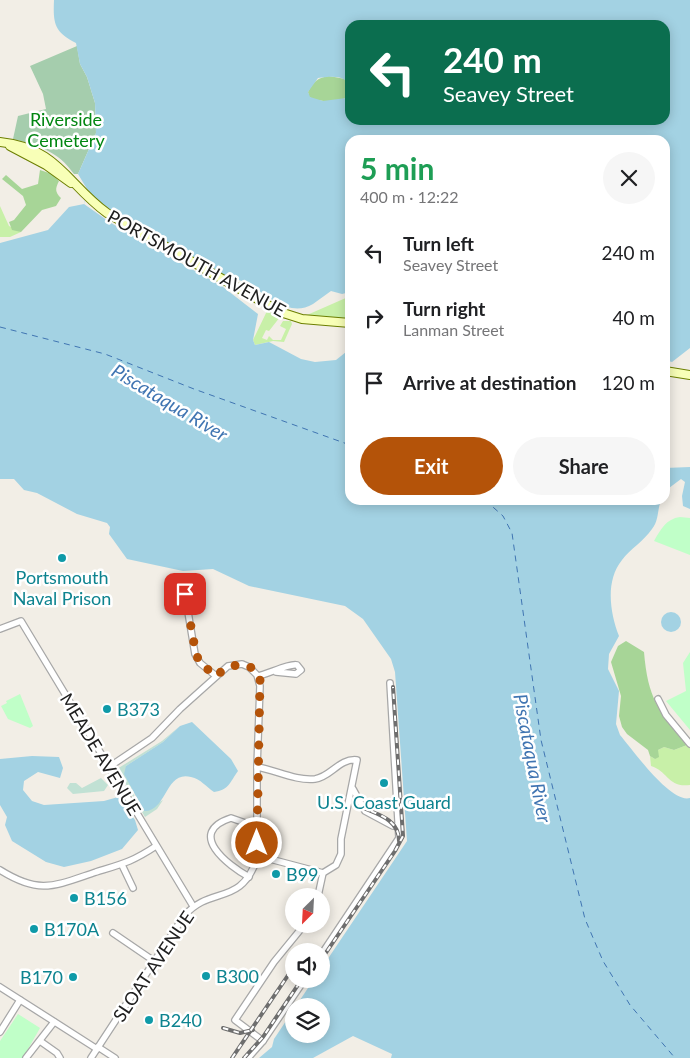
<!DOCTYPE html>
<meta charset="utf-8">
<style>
body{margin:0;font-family:Lato,sans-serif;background:#f6f6f6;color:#202124;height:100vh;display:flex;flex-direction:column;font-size:19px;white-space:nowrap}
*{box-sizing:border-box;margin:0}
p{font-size:16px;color:#757577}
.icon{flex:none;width:28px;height:28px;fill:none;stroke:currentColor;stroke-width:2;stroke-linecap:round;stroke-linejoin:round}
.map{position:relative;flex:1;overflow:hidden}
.details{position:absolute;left:345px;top:135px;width:325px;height:370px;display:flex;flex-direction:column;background:#fff;border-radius:15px;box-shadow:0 2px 12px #0003}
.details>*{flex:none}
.top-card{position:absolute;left:345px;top:20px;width:325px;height:105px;border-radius:15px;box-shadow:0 2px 12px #0003;background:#0b6e4f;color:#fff;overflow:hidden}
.needle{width:32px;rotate:204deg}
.tools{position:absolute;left:285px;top:888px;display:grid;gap:10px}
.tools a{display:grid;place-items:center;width:45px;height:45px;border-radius:50%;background:#fff;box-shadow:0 2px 12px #0003;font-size:25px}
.pin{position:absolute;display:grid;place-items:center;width:42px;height:42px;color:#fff;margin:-21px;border-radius:10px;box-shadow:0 2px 8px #0006}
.me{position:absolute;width:55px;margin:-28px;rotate:0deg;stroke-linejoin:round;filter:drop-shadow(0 0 4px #0008)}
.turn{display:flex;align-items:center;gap:18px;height:105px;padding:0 15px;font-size:22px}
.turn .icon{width:65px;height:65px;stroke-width:2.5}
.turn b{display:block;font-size:35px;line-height:42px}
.round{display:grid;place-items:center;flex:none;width:52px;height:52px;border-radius:26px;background:#f6f6f6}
.summary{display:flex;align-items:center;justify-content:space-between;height:85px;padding:0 15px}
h1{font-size:30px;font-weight:700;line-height:38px;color:#1e9e55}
.button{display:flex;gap:10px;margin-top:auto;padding:10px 15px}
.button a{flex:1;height:58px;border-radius:30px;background:#b45309;color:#fff;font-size:20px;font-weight:700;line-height:58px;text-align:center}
.button a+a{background:#f6f6f6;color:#202124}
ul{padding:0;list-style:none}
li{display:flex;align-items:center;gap:15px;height:65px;padding:0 15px}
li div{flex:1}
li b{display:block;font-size:19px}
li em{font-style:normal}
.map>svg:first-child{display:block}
.grass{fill:#c8f0a8}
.forest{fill:#a7d597}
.wetland{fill:#c1e1d4}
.cemetery{fill:#a5cdad}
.park{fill:#c0ffc8}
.water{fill:#a3d2e3;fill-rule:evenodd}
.pier{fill:#f2eee6}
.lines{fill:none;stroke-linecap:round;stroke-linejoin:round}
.ferry{stroke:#4075b2;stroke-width:1;stroke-dasharray:6 5;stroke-linecap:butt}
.minor-casing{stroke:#a7a7a7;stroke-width:8}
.secondary-casing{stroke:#6c7f00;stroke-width:10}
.minor{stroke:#fff;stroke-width:5.5}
.secondary{stroke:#f8ffb7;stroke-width:8}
.rail-casing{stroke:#6e6e6e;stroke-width:4}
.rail{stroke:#fff;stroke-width:2;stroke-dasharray:5.5;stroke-linecap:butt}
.route{stroke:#b45309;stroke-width:9;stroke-dasharray:0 16.2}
.culture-dot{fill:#0f9aa8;stroke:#fff;stroke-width:2}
.labels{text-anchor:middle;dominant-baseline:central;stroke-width:5;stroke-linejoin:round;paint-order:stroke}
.park-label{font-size:18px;fill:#028612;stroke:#fff}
.street-label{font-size:18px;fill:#202020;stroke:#fff}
.culture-label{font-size:18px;fill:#0d838f;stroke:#fff;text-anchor:start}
.water-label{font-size:19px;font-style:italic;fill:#4075b2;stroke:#fff}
</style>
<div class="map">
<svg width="690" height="1058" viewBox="0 0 690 1058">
<rect width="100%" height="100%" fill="#f2eee6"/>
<!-- grass -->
<g class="grass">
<polygon points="0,206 9,226 21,232 10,237 0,237"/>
<polygon points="349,293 350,319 307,315 348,297"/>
<polygon points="267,311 280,317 269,331 266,330 262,338 267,340 269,336 273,340 281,340 286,329 280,326 283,321 291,321 292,324 284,342 273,341 255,345 253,340"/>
<path d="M687,745L690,748V785C668,788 668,771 651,766L650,756L655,759L658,750L664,747L674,750Z"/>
</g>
<!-- forest -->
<g class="forest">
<path d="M329,76L345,79L349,82V96C339,103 321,103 309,97L308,92C313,81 318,78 329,76Z"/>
<path d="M40,170L52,174L59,181C55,189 55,192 61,198L56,206L42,210L21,232L12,230L9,222L14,220L26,205L23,196L2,179L6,175L22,189L38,184Z"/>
<path d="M626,641L644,652C648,699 658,710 687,745L674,750L664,747L658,750L659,757L655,759L650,756L648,750L627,734L622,727L619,716L621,696L611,662L618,646Z"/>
</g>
<!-- wetland -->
<g class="wetland">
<polygon points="180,726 163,742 126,766 134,796 144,811 163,800 157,809 145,817 117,769 162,741"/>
<polygon points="101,778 108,785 104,791 73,794 67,788 70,783 76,783 82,788"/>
</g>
<!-- cemetery -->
<path class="cemetery" d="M77,46L80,64L87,77L95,103L96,133L78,174H74C58,151 39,146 13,139L18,116L46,109L43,94L30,66Z"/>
<!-- park -->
<g class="park">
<path d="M680,517L690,518V555L654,541C661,529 666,519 680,517Z"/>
<polygon points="690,652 690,730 666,701 686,691 683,663"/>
<polygon points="20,694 33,726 30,728 8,719 1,706 7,703 6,701"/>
<polygon points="18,1014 40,1028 23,1058 0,1058 0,1041"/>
</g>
<!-- water -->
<g class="water">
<path d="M54,0H690V348L672,362L665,360V140H350V292L342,294L331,291C325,295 319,300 313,304C282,323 255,277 228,278L223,287L258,314L253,340L255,345L269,342L301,359L315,362L336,360L346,352L350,353V500H661C657,511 659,520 652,529C644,541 630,549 622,560C605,581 610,613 619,636L609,654L608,669L619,691L616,724L620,735C632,749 671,804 690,798V1058H391L392,1054L353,1036L313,1058H259L272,1047L274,1039L294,1009V1034H321V1006H296L314,979H321V969L407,841L395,672L391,659L363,619L345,606L249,586L213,569L183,571L127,559L109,534L110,527L107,523L77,514L37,493L24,490L14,479H0V243L48,230L69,207L84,204L87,189L78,174L96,133L95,103L87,77L80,64L76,43C54,32 53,23 54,0ZM350,25H665V120H350V93L346,98L323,101L310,97L308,92L318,78C331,76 348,74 350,89Z"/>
<polygon points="690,467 690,509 683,506 682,496 685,482 681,479 665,491 665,468"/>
<circle cx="671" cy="622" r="10"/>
<path d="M192,722L231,759L238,771C230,782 229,790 214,792C206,787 201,779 191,777C165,770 167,812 144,811L124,774L126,766L163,742L180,726Z"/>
<polygon points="32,756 59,757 63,768 60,778 38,772 24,781 23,790 32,801 44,805 104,801 118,797 135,820 138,830 122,849 91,861 64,867 46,862 12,841 5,825 7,817 0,805 0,759"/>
</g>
<!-- pier -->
<polygon class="pier" points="87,189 95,199 111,210 226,280 223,287 111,223 84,204"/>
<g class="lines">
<!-- ferry -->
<g class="ferry">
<polyline points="0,327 105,354 194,389 350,445"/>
<polyline points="485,500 503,516 512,533 541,740 585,919 603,961 630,1005 675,1058"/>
</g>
<defs>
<g id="minor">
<polyline points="179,582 185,594 195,654 200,663 216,676"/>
<polyline points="0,629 21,621 193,906"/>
<path d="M258,676C268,674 290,663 297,665L301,670L296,674L276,672"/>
<polyline points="658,699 666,715 690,744"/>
<path d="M257,767C276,770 295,781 315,779C331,777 339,758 357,760L341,839V854L336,865L323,873L318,896"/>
<polyline points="353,789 365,811 393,826 400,826"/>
<polyline points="257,859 270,859 323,873"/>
<polyline points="122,865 133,888"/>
<path d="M0,870C40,895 54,886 96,872C122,864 132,862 156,846"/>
<path d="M249,877C229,866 185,833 231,818L257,827"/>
<polyline points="113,933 154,961"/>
<polyline points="321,955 399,838 390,683"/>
<polyline points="0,987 97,1049"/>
<polyline points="0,1032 20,1000"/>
<polyline points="40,1041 57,1053 60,1058"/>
<polyline points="263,1041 305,979"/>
<polyline points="98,1047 115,1058"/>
<polyline points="26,1058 54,1022"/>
<path d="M91,1058L184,916C211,885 240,907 257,859V767L260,686L257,675L249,667L242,664L228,666L180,709L152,738L109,767"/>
<polyline points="248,1058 263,1041 235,1020 274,962 305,924"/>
</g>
<g id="secondary">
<path d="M0,142C58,148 66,183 107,213L280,312L302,319L350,323"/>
<polyline points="10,146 46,165 71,183"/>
<polyline points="665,371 690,375"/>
</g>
</defs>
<!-- minor casing -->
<use href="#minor" class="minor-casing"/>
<!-- secondary casing -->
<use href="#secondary" class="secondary-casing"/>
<!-- minor -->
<use href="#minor" class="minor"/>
<!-- secondary -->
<use href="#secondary" class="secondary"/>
<defs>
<g id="rail">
<path d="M361,807C377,814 399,819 399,841"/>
<polyline points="321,960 395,851 403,836 393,687"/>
<polyline points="223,1028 240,1033 253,1030"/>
<polyline points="232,1058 293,968"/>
<polyline points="244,1058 263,1037 302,979"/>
</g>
</defs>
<!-- rail casing -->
<use href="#rail" class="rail-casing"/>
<!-- rail -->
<use href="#rail" class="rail"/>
</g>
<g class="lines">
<!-- route -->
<path class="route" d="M185,594L196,654L200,663L216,676C230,663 253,658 260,680L257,843"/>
</g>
<!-- markers -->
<g class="culture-dot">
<circle cx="62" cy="558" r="5"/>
<circle cx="107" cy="709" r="5"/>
<circle cx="384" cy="783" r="5"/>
<circle cx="276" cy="874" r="5"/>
<circle cx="74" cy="898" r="5"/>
<circle cx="34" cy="929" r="5"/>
<circle cx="206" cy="976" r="5"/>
<circle cx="73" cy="977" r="5"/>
<circle cx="149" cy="1020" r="5"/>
</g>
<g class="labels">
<!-- park labels -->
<g class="park-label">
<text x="66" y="119">Riverside<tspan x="66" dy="21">Cemetery</tspan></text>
</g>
<!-- street labels -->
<g class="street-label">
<text transform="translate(197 263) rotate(29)">PORTSMOUTH AVENUE</text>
<text transform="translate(101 754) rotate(59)">MEADE AVENUE</text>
<text transform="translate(153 966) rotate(-56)">SLOAT AVENUE</text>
</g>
<!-- culture labels -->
<g class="culture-label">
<text x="62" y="577" text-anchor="middle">Portsmouth<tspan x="62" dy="21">Naval Prison</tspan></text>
<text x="117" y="709">B373</text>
<text x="384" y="802" text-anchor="middle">U.S. Coast Guard</text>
<text x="286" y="874">B99</text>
<text x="84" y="898">B156</text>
<text x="44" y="929">B170A</text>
<text x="216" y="976">B300</text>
<text x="63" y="977" text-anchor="end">B170</text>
<text x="159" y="1020">B240</text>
</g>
<!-- water labels -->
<g class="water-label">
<text transform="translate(170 402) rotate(31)">Piscataqua River</text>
<text transform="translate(533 758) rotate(79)">Piscataqua River</text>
</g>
</g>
</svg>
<div class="tools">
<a><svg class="needle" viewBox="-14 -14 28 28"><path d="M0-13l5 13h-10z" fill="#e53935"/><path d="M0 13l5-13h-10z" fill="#757577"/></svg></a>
<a><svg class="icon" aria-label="sound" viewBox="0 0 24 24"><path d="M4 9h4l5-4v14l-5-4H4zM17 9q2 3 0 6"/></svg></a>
<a><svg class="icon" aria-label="layers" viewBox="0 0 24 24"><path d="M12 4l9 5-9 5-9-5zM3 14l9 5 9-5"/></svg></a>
</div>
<div class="pin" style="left:185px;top:594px;background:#d93025"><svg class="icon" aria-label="arrive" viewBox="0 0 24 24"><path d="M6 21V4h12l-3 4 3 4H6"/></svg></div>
<svg class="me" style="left:257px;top:843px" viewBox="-20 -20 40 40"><circle r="17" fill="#b45309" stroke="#fff" stroke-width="3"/><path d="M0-11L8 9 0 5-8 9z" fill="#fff"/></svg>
<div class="top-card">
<div class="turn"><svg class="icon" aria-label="left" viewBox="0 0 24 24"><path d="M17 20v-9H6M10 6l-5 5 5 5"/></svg><div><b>240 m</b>Seavey Street</div></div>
</div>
<section class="details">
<div class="summary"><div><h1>5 min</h1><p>400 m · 12:22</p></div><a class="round"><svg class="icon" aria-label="close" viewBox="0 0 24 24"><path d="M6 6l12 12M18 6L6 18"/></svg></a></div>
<ul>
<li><svg class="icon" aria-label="left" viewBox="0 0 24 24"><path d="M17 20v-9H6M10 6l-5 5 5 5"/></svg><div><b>Turn left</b><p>Seavey Street</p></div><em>240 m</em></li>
<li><svg class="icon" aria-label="right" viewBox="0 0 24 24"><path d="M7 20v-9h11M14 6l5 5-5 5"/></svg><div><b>Turn right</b><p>Lanman Street</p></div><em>40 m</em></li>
<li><svg class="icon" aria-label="arrive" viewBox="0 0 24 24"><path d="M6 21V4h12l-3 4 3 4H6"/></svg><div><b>Arrive at destination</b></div><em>120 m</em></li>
</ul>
<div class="button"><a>Exit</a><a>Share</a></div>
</section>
</div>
